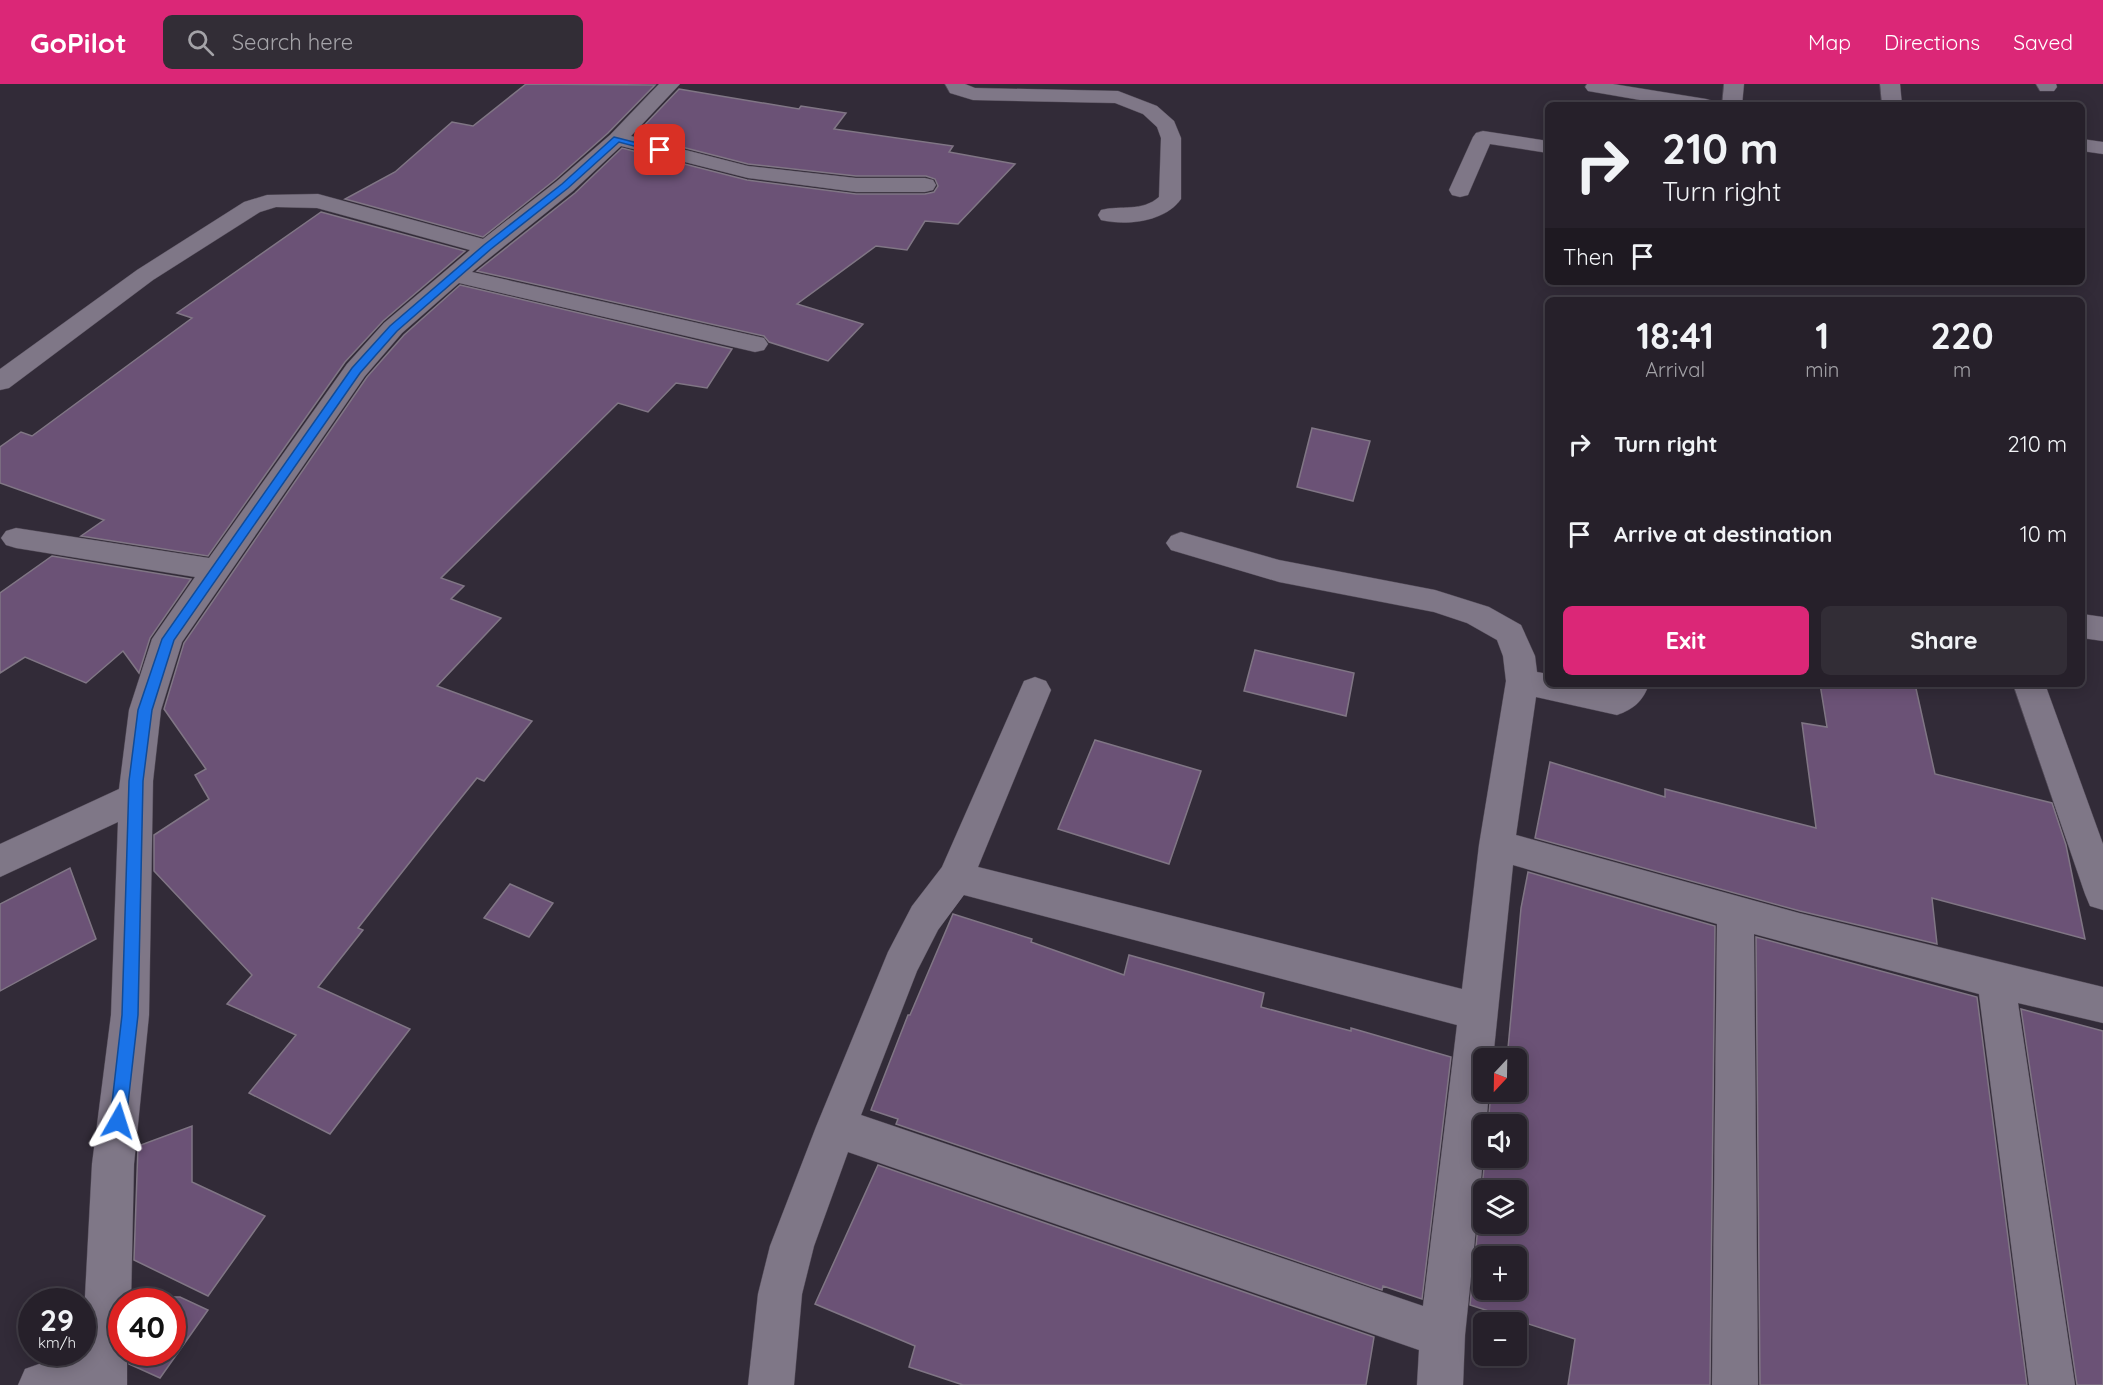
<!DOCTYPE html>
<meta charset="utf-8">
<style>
body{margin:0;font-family:Quicksand,sans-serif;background:#322d36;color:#f1f3f6;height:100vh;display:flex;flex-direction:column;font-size:22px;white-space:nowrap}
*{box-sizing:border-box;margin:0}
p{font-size:20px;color:#a4a3a8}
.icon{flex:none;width:33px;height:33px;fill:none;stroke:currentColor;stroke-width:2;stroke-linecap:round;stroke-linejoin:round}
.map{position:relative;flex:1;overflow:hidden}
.details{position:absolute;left:1545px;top:213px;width:540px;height:390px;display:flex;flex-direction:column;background:#26202a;border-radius:9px;box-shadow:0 3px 15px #0003,0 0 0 2px #423e47}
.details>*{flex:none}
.guide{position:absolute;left:1545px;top:18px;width:540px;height:183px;border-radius:9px;box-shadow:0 3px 15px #0003,0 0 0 2px #423e47;background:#26202a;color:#f1f3f6;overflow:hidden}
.needle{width:39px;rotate:202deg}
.buttons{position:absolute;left:1473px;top:964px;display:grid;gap:12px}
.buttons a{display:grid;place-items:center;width:54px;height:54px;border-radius:9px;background:#26202a;box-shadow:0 3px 15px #0003,0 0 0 2px #423e47;font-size:30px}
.speed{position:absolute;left:18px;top:1204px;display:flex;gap:12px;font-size:30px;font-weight:700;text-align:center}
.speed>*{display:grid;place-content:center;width:78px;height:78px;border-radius:50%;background:#26202a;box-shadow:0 3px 15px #0003,0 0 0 2px #423e47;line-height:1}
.speed small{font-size:15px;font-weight:400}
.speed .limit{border:9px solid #d22;background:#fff;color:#111}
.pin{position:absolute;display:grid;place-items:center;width:51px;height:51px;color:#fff;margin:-26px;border-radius:12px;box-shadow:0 3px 9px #0006}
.me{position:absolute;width:66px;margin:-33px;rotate:6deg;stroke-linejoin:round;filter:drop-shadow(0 0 4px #0008)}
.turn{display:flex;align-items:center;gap:21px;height:126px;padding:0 18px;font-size:27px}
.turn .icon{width:78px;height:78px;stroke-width:2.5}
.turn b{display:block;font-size:42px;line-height:51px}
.then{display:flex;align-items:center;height:57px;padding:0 18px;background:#0003;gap:12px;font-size:22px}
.eta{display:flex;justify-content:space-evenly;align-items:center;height:102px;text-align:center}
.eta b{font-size:36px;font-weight:800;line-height:42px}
.primary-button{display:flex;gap:12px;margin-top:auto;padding:12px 18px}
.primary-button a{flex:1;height:69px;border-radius:9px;background:#db2777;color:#fff;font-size:24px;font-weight:800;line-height:69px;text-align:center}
.primary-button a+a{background:#322d36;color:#f1f3f6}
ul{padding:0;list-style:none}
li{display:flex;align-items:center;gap:18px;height:90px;padding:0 18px}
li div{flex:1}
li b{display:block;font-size:22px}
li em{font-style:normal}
header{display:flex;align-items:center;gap:36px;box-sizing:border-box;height:84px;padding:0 30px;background:#db2777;color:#fff}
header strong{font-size:28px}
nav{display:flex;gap:33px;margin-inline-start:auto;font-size:21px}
.search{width:420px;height:54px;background:#322d36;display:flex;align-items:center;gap:15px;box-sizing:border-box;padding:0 21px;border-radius:9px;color:#a4a3a8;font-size:22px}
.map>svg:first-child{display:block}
.building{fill:#6b5276;stroke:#807685;stroke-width:1.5;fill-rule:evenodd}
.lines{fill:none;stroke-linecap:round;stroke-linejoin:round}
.minor-casing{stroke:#504955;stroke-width:1}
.minor{fill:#7f7787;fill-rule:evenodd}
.route{fill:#1a73e8;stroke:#114b97;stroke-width:1.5}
</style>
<header>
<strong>GoPilot</strong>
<div class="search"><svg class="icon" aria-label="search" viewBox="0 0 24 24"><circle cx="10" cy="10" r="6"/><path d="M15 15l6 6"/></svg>Search here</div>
<nav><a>Map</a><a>Directions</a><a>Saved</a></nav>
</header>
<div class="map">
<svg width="2103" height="1301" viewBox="0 0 2103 1301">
<rect width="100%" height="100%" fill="#322b38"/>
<!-- building -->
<g class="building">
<polygon points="526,0 655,1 608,49 556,95 483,153 345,115 395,88 452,38 473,42"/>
<polygon points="679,5 799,25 801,22 846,29 834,45 953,62 949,68 1015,80 958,140 925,137 907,166 876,162 797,220 863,240 828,277 769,258 764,252 477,187 575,109 622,64 747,96 856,110 925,110 934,108 938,102 935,95 926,92 856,92 748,80 635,51"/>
<polygon points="321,128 465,167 383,237 345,278 208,472 81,452 104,436 0,399 0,363 21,348 32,352 192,234 177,229"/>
<polygon points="460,201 732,265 707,304 676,299 648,328 618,319 441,494 464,502 451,515 501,534 437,602 532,637 484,697 477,694 440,740 358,844 363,846 318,903 410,945 330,1050 249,1009 296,951 227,920 252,891 154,787 154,751 209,715 195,691 206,685 164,625 184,559 367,293 404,251"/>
<polygon points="1312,344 1370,357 1353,417 1297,403"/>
<polygon points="52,472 191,495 150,554 139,589 123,567 86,599 25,573 0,589 0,509"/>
<polygon points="1255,566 1354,589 1346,632 1244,607"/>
<polygon points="1820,600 1915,600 1935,690 2052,719 2066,761 2085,855 1932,814 1937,860 1800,827 1535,754 1550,678 1665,713 1665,705 1816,744 1802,639 1827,643"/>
<polygon points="1095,656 1201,687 1169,780 1058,745"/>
<polygon points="70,784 96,855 0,907 0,820"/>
<path d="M1528,788L1715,842L1710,1301H1568L1575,1255L1470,1221L1485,1074H1516V1041H1488L1491,1008H1516V975H1507L1521,824ZM1484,1107H1516V1140H1484ZM1484,1173H1516V1206H1484Z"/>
<polygon points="510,800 553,819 529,853 484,834"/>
<polygon points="953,830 1032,855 1031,858 1124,891 1129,871 1264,909 1261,923 1351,947 1351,944 1451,973 1422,1215 1383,1202 1382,1206 896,1040 898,1035 871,1026 908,931 910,931"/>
<polygon points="1756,853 1977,913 2027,1301 1760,1301"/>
<polygon points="2021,925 2103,947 2103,1301 2077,1301"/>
<polygon points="192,1042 192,1098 265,1132 208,1212 134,1176 138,1062"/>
<polygon points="878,1081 1374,1253 1366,1301 963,1301 909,1283 915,1262 815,1220"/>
<polygon points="166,1213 180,1213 208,1226 160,1294 129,1280 129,1269 172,1269 172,1218 162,1218"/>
</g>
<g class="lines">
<defs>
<g id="minor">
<polygon points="659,0 680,0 631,52 748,82 856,94 925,94 933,96 936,101 933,106 925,108 856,108 748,94 621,62 573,107 472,188 764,254 768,260 764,266 755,268 459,199 402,249 365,292 182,558 161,626 153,697 149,931 134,1080 131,1218 122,1218 122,1269 127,1269 127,1301 18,1301 25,1285 70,1269 82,1269 92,1080 111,931 118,738 0,793 0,760 119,705 129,626 152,555 195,493 16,464 6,461 1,454 6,447 16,444 209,474 347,280 384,239 470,166 317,124 276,123 260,128 153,196 9,304 0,306 0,285 137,186 244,118 267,111 318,110 483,155 557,97 610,51"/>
<path d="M945,0H965L975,4L1118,7L1157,22L1174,37L1181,54V115C1165,138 1126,142 1101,136L1098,131L1101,126C1121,121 1142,128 1159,113L1161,54L1157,43L1143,30L1115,19L973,16L950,9Z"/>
<polygon points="1587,0 1613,0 1706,15 1713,17 1716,21 1669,21 1588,7 1585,3"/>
<polygon points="1724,0 1744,0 1742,21 1722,21"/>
<polygon points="1880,0 1900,0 1902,21 1882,21"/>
<polygon points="2036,0 2056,0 2057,3 2054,7 2040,7"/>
<polygon points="1483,47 1548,57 1548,69 1490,60 1468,111 1460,113 1452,111 1449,106 1473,53 1476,49"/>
<polygon points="2082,55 2103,58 2103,70 2082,67"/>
<path d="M1181,448L1279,476L1435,506L1489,523L1521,541L1535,572L1537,588L1548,590V600H1594L1612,604L1617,600H1649C1643,617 1634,625 1617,631L1536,613L1516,751L1799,829L2103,903V939L2018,919L2075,1301H2029L1979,910L1754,850L1758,1301H1712L1717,840L1513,781L1493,975H1484V1008H1489L1486,1041H1484V1066L1465,1251L1463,1301H1417L1419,1266L848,1068L814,1162L802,1210L794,1301H748L758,1210L770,1162L816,1043L888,868L912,822L942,783L1024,597L1035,593L1046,597L1051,606L978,783L1462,905L1479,761L1506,597L1503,572L1497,556L1467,539L1434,528L1279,498L1171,466L1166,459L1171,452ZM964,811L1457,941L1423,1222L861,1031L917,887L938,846Z"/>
<polygon points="2082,530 2103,533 2103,557 2082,554"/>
<polygon points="2013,600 2045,600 2103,760 2103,826 2090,822 2085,810"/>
</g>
</defs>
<!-- minor casing -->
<use href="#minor" class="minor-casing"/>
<!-- minor -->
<use href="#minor" class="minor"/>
</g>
<!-- route -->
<polygon class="route" points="614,53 665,66 660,69 619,58 568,104 491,165 397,247 360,289 174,556 152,626 143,697 138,931 126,1037 124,1043 118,1046 112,1043 110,1037 122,931 129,697 138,626 162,555 352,284 390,242 484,161 562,100"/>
</svg>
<div class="buttons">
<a><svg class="needle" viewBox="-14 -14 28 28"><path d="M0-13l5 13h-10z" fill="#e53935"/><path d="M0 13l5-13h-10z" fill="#a4a3a8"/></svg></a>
<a><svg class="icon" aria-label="sound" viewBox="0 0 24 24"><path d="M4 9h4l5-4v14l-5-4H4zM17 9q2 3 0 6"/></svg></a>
<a><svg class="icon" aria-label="layers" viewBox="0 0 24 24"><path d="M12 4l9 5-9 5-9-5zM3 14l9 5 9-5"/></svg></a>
<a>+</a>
<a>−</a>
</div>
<div class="speed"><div>29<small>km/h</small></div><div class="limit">40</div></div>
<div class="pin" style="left:660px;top:66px;background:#d93025"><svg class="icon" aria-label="arrive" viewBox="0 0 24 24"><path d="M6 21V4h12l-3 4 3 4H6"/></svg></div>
<svg class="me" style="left:118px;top:1037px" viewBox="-20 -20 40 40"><path d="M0-17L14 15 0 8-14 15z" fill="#1a73e8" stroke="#fff" stroke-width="4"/></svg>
<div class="guide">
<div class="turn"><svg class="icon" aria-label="right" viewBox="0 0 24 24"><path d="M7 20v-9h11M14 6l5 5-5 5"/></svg><div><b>210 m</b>Turn right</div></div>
<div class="then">Then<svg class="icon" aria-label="arrive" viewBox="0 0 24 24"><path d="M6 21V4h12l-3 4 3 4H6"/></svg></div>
</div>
<section class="details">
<div class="eta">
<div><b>18:41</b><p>Arrival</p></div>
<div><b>1</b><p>min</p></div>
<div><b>220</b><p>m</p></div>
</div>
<ul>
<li><svg class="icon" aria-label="right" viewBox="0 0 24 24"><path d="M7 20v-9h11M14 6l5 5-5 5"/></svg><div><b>Turn right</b></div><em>210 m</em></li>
<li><svg class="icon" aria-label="arrive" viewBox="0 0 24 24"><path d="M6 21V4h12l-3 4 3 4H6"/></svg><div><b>Arrive at destination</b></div><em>10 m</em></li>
</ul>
<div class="primary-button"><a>Exit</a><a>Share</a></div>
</section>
</div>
